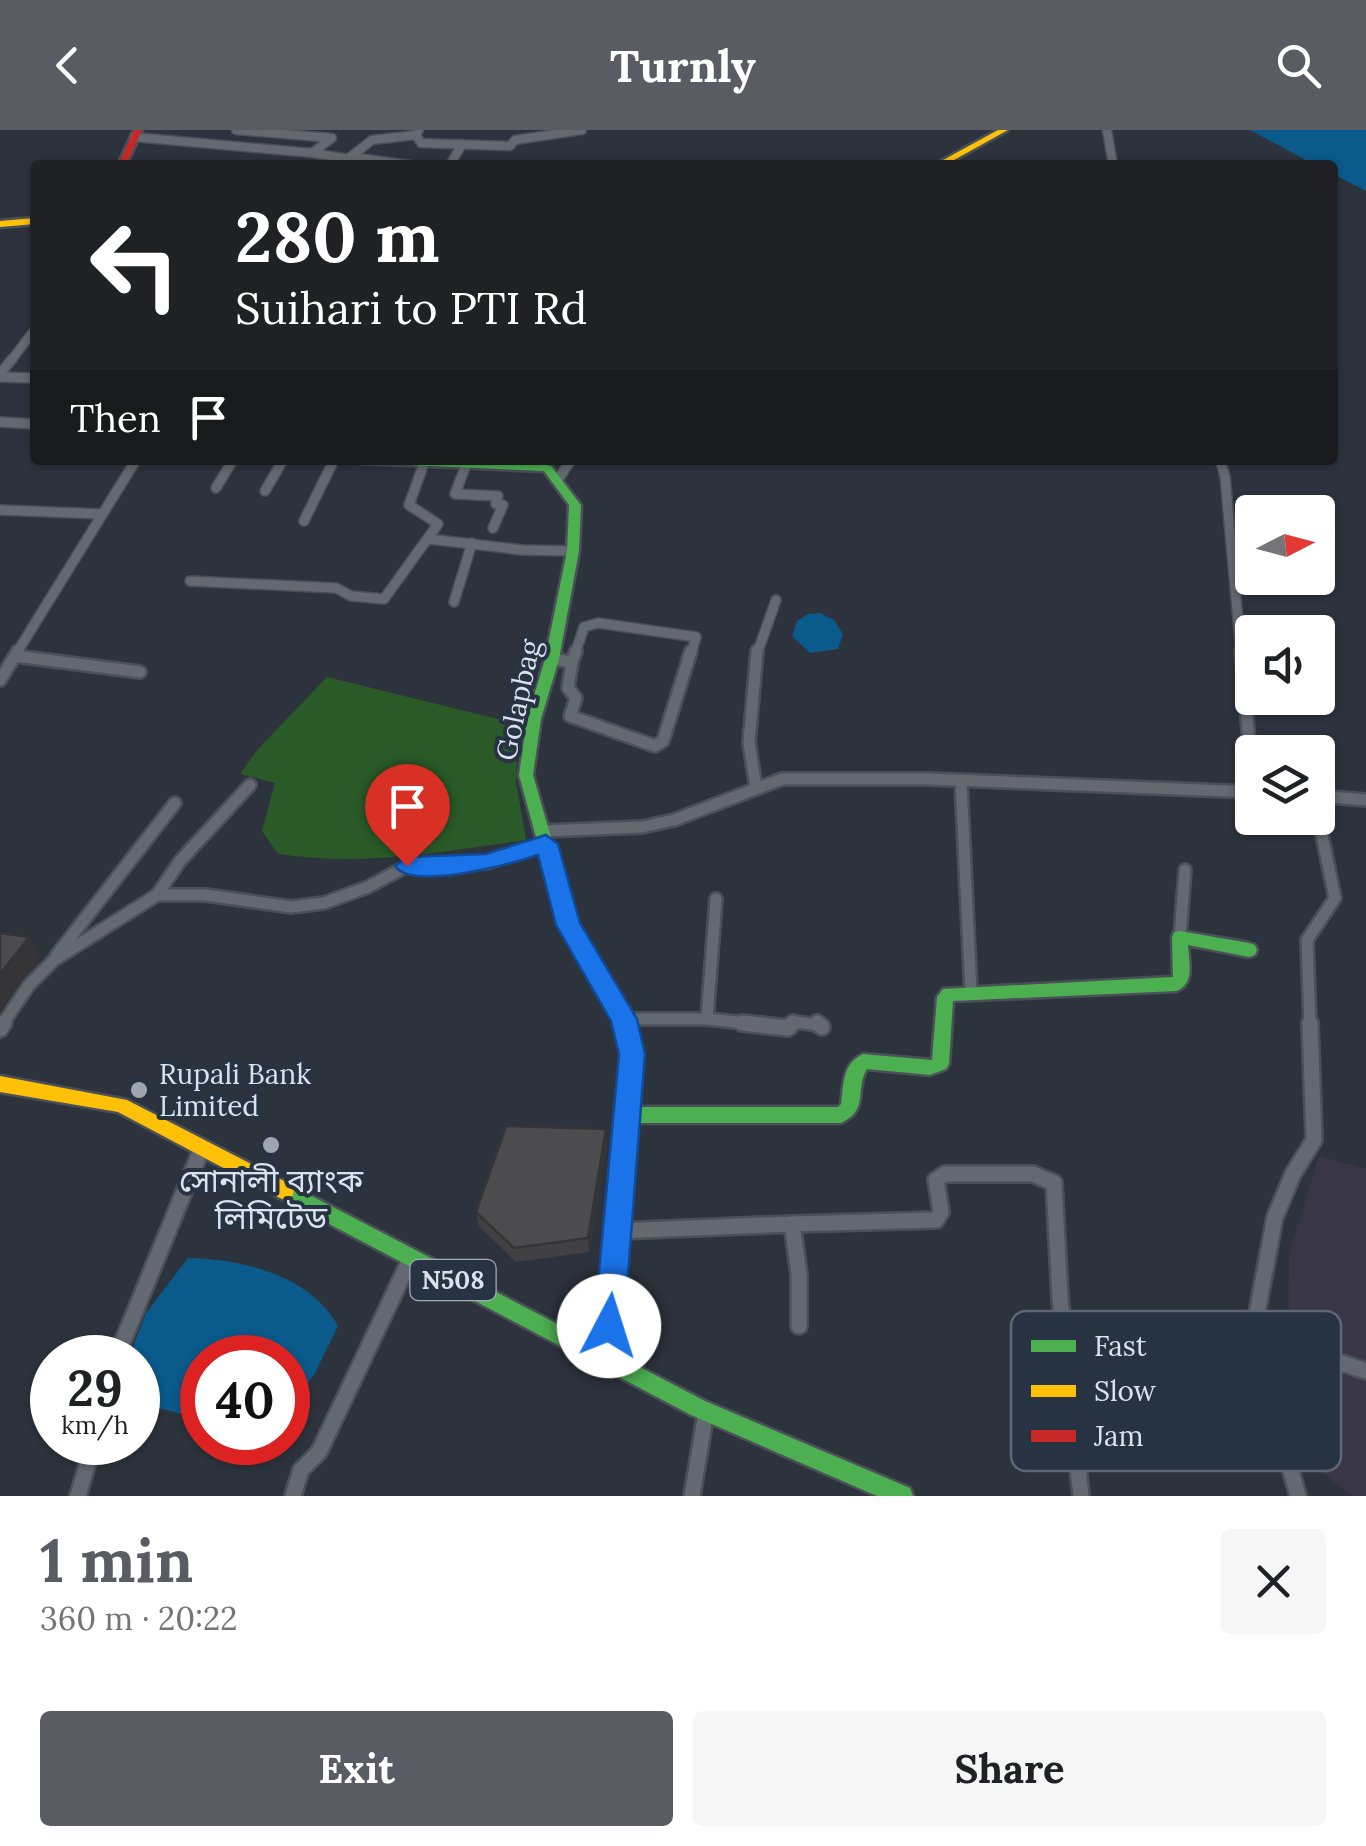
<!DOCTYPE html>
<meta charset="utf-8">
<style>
body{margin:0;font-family:Lora,"Noto Sans Bengali",serif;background:#f6f6f6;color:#202124;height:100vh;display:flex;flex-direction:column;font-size:38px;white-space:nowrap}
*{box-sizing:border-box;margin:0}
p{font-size:32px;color:#757577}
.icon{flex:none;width:55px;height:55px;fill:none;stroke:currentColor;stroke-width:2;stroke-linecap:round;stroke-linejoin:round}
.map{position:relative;height:1366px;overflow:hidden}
.panel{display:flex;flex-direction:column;background:#fff;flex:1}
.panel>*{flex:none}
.guide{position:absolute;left:30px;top:30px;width:1308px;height:305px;border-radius:10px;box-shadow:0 2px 8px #0004;background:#202124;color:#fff;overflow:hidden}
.needle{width:65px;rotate:84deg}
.buttons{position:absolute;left:1235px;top:365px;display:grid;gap:20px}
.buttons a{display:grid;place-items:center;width:100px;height:100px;border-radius:10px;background:#fff;box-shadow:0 2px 8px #0004;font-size:50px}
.speed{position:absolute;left:30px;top:1205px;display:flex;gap:20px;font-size:50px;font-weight:700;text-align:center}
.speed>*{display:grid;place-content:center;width:130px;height:130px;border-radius:50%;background:#fff;box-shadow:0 2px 8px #0004;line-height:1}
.speed small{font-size:25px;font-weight:400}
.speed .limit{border:15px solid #d22;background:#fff;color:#111}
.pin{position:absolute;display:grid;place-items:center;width:85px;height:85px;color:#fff;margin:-102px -42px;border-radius:50% 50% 50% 0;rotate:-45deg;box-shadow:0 0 10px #0007}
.pin .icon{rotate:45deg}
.me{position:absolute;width:110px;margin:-55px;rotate:5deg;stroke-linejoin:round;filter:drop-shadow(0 0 8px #0008)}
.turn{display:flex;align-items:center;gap:35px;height:210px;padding:0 40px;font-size:45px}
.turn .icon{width:130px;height:130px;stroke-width:2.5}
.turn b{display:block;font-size:70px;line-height:85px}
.then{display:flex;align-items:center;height:95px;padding:0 40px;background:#0003;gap:20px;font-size:38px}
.round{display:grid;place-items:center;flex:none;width:105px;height:105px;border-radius:10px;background:#f6f6f6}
.overview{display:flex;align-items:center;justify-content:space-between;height:170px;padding:0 40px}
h1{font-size:60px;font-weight:700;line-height:75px;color:#595c63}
.primary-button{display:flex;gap:20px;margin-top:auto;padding:20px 40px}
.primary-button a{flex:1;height:115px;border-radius:10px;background:#595c63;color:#fff;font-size:40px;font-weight:700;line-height:115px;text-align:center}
.primary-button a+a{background:#f6f6f6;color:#202124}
header{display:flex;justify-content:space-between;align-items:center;height:130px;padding:0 40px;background:#595c63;color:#fff;font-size:45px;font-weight:700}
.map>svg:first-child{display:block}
.education{fill:#383647}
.green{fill:#2a5a28}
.water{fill:#0a5a8b}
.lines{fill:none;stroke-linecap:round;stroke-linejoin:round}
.street-far3-casing{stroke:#4a4f58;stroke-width:11}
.street-far2-casing{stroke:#4a4f58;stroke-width:12}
.street-far1-casing{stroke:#4a4f58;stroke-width:16}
.street-casing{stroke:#4a4f58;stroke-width:20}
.fast-casing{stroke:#4a4f58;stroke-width:5}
.slow-casing{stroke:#4a4f58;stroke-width:5}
.jam-casing{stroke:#4a4f58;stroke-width:5}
.street-far3{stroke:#646971;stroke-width:8}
.street-far2{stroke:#646971;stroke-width:9}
.street-far1{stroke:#646971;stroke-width:11}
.street{stroke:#646971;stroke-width:15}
.fast{fill:#4caf50;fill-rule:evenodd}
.slow{fill:#ffc107;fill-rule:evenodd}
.jam{fill:#c62828;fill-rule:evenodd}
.wall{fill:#414143}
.shaded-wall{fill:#353537}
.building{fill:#4c4c4e;stroke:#353537;stroke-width:2.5}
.route{fill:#1a73e8;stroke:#114b97;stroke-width:2.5}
.poi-dot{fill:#9ea5af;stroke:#273243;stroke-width:4}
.labels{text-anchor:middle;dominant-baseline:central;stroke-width:8;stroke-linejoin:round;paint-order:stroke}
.shield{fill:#273243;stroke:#a5adba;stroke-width:2.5}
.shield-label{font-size:25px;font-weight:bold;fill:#dbe2ed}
.street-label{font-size:28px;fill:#dbe2ed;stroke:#273243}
.poi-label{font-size:28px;fill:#dbe2ed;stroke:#273243;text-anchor:start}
.near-poi-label{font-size:32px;fill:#dbe2ed;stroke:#273243}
.key{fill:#273243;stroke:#5d6776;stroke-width:2.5}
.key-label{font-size:28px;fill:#dbe2ed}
</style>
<header><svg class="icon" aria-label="back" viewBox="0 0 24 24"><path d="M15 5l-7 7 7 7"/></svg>Turnly<svg class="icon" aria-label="search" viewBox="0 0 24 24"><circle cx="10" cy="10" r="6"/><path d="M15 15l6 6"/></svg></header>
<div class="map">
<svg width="1366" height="1366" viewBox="0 0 1366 1366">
<rect width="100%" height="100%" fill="#2d333d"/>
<!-- education -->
<polygon class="education" points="1319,1026 1366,1039 1366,1366 1352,1366 1322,1342 1288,1251 1289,1125"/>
<!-- green -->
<path class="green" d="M327,547L518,594L516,652L526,710C440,722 365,737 278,724L262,701L275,653L240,644L258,619Z"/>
<!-- water -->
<g class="water">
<polygon points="1250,0 1366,0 1366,61 1333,44 1332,35 1315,35"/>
<polygon points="820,483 834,490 843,504 838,519 810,523 792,506 797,491 808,484"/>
<path d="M188,1128C242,1129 310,1145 338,1196L314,1245L288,1279V1228H202V1289L138,1273V1228L129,1227L146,1183Z"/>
</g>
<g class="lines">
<defs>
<g id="street-far3">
<polyline points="236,0 332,8 312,23 349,29"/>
<polyline points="1107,0 1113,35"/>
<polyline points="416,5 421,13 510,16 515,10 582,0"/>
<polyline points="134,7 312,23"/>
<polyline points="351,27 410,35"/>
<polyline points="344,32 372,10 416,5 419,0"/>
<polyline points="450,35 462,14"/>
<polyline points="10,232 35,199"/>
</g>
<g id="street-far2">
<polyline points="0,244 12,229"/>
<polyline points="0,247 35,248"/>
<polyline points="0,292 35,294"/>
<polyline points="1220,330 1225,346 1241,524"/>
<polyline points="466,335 455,364 498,366 496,374 503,375 493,398"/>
<polyline points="557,351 571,330"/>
<polyline points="216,358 233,330"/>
<polyline points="265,361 283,330"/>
<polyline points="0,380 102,384"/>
<polyline points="304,391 334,330"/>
<polyline points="429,409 522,420 573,421"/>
<polyline points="190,451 336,458 351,466 384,469 438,394 409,375 424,333"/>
<polyline points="454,472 472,413"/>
<polyline points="16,524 136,330"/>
<polyline points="575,524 584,497 598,493 696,507 691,524"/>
<polyline points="757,524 776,470"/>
</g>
<g id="street-far1">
<polyline points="1241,521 1252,645"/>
<polyline points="15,526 140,542"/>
<polyline points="552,529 572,532"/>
<polyline points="572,532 568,558 576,568 570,586 655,616 663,611 691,521"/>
<polyline points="572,532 576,521"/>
<polyline points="0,550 18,521"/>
<polyline points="961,651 971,863"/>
<polyline points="756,658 749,612 757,521"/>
<polyline points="1318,666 1366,670"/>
<polyline points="543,701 642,697 674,690 782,649 928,649 1252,662"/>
<polyline points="157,765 180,731 250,655"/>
<polyline points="1180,807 1185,740"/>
<polyline points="56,826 175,673"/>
<polyline points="624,889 707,889 716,769"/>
<polyline points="707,889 765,895"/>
<polyline points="2,895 29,855 54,830 157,765 206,765 291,777 324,773 368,757 407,736 486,733 546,714"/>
<polyline points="791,895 794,892 820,895"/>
<polyline points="1310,895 1307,810 1335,768 1318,686"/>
</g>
<g id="street">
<polyline points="742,893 788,898 793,893"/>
<polyline points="817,893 822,897"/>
<polyline points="0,899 4,893"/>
<polyline points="617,1101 792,1094"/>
<polyline points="799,1196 799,1144 792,1094 936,1090 941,1082 936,1050 945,1044 1033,1044 1054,1053 1060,1168 1081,1366"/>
<polyline points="1253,1204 1366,1241"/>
<polyline points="116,1228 202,1018"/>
<polyline points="78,1366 94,1312"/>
<polyline points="293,1366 301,1340 319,1322 411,1128"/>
<polyline points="692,1366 706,1282"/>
<polyline points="1298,1366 1253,1204 1275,1087 1293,1044 1314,1010 1310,893"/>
</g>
<g id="fast">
<polygon points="354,330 441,330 547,335 551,336 581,375 579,421 559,529 541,589 533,645 576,794 626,878 628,883 626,888 620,890 614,888 560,795 519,645 527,589 545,529 567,421 569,375 544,341 360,333"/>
<path d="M1180,801L1249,813L1255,815L1257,820L1255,825L1249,827L1188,815C1189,832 1195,853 1177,861L953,871L949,934L946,939L930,945L867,939C854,961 870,979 841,993H628L622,991L619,985L622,979L628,977H838L841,974C844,953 842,934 863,924L932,930L937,867L943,859L1173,847L1172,807L1174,802Z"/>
<polygon points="285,1052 705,1271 910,1358 913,1366 877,1366 691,1285 278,1067 276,1061 278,1055"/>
</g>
<g id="slow">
<polygon points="998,0 1008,0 945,35 934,35"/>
<polygon points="35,88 35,94 0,97 0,91"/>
<polygon points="620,876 626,878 628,883 641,925 616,1228 613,1235 606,1238 599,1235 596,1228 623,925 612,883 614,878"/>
<polygon points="0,946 127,970 292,1055 294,1061 292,1067 285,1070 278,1067 118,982 0,962"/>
</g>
<polygon id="jam" points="134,0 142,0 126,35 118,35"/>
</defs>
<!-- street-far3 casing -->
<use href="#street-far3" class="street-far3-casing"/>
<!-- street-far2 casing -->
<use href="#street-far2" class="street-far2-casing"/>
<!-- street-far1 casing -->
<use href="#street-far1" class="street-far1-casing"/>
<!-- street casing -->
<use href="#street" class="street-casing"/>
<!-- fast casing -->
<use href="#fast" class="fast-casing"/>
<!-- slow casing -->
<use href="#slow" class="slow-casing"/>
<!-- jam casing -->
<use href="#jam" class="jam-casing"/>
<!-- street-far3 -->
<use href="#street-far3" class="street-far3"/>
<!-- street-far2 -->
<use href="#street-far2" class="street-far2"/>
<!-- street-far1 -->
<use href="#street-far1" class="street-far1"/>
<!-- street -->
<use href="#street" class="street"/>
<!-- fast -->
<use href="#fast" class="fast"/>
<!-- slow -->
<use href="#slow" class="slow"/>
<!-- jam -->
<use href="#jam" class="jam"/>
</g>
<!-- wall -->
<polygon class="wall" points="607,1014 589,1122 516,1132 479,1096 476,1082"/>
<!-- shaded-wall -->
<g class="shaded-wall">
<polygon points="29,807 40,828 0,880 0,844"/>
<polygon points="606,999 607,1014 589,1122 588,1108"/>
</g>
<!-- building -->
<g class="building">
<polygon points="0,803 29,807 0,844"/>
<polygon points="506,996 606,999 588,1108 514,1118 476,1082"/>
</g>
<!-- route -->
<path class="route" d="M546,705L558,714L580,793L637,889L645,924L624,1196L620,1206L609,1211L598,1206L594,1196L619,924L611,891L556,795L538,725C512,734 412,761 395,736L407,727L486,724Z"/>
<!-- markers -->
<g class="poi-dot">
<circle cx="139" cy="960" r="10"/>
<circle cx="271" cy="1015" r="10"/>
</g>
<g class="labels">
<!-- shield labels -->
<rect class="shield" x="410.5" y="1130" width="85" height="40" rx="8"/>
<g class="shield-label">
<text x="453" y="1150">N508</text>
</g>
<!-- street labels -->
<g class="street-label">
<text transform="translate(518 570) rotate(-78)">Golapbag</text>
</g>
<!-- poi labels -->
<g class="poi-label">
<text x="159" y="944">Rupali Bank<tspan x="159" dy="32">Limited</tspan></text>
</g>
<!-- near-poi labels -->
<g class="near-poi-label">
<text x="271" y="1050">সোনালী ব্যাংক<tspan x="271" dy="37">লিমিটেড</tspan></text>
</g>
</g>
<!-- legend -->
<rect x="1011" y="1181" width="330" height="160" rx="15" class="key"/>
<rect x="1031" y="1210" width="45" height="12" fill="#4caf50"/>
<rect x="1031" y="1255" width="45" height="12" fill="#ffc107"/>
<rect x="1031" y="1300" width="45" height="12" fill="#c62828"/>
<g class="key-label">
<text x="1094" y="1226">Fast</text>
<text x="1094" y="1271">Slow</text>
<text x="1094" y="1316">Jam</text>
</g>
</svg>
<div class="buttons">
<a><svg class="needle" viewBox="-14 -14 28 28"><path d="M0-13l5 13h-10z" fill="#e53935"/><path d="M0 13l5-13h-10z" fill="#757577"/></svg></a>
<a><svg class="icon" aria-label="sound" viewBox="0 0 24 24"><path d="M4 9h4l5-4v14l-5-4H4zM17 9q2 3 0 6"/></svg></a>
<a><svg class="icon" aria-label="layers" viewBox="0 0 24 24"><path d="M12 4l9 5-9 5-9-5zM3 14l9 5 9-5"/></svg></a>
</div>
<div class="speed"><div>29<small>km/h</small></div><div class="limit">40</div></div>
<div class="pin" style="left:407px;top:736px;background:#d93025"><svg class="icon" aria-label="arrive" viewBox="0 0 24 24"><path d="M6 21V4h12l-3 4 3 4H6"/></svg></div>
<svg class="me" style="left:609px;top:1196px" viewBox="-20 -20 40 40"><circle r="19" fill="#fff"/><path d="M0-13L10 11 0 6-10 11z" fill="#1a73e8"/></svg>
<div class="guide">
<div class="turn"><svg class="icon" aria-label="left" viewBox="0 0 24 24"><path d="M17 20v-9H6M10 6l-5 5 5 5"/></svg><div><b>280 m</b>Suihari to PTI Rd</div></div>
<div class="then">Then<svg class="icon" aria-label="arrive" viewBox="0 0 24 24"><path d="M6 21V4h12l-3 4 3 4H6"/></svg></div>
</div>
</div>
<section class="panel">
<div class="overview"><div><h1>1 min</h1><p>360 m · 20:22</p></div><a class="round"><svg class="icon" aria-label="close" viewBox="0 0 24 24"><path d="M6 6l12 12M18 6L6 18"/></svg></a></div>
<div class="primary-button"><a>Exit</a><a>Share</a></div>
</section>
